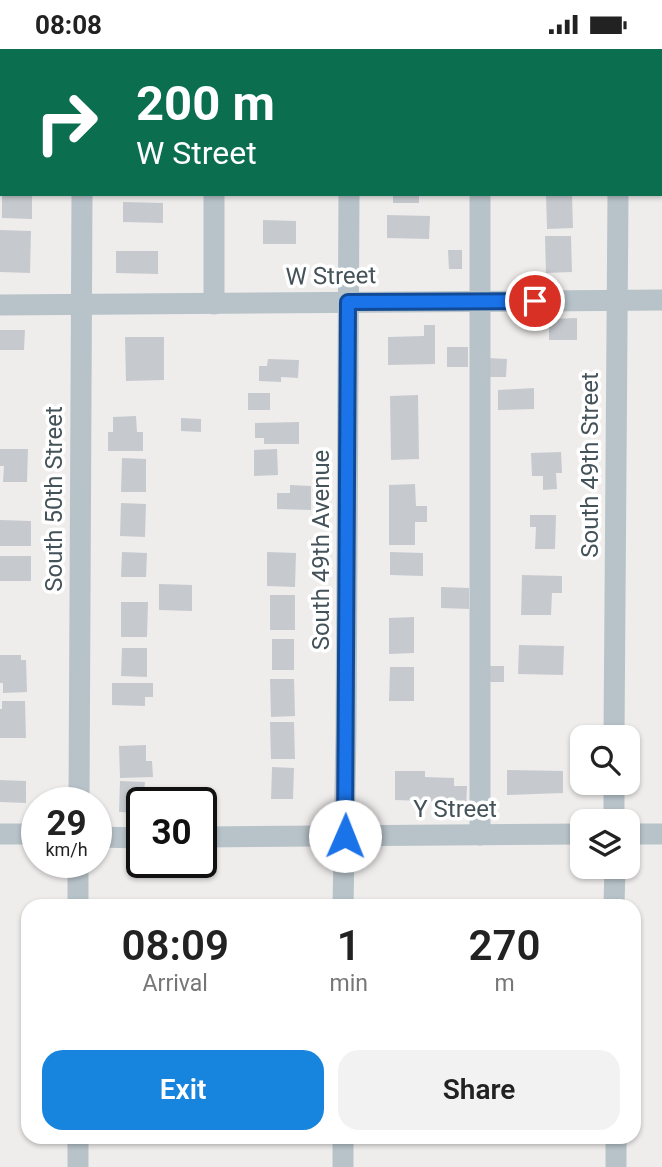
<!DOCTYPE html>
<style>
body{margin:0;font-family:Roboto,sans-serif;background:#f2f2f2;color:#222;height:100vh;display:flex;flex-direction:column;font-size:26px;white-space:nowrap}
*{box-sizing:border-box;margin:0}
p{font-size:23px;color:#767676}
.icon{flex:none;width:38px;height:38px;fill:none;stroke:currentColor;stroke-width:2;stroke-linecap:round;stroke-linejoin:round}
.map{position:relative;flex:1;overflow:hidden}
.sheet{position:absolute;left:21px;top:850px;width:620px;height:245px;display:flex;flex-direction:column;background:#fff;border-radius:21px;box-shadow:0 2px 5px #0004}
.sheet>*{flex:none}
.hud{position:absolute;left:0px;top:0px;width:663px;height:147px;box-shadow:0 2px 5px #0004;background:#0b6e4f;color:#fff;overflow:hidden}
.fabs{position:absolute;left:570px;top:676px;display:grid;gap:14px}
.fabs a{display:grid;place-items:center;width:70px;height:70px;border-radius:14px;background:#fff;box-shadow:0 2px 5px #0004;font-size:35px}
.speed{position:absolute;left:21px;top:738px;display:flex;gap:14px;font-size:35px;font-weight:700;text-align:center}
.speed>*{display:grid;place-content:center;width:91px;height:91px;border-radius:50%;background:#fff;box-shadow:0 2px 5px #0004;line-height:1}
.speed small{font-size:18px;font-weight:400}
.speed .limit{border:4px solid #111;border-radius:10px;background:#fff;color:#111}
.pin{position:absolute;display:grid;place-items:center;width:60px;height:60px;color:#fff;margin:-30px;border:4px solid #fff;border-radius:50%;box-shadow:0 2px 7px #0007}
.me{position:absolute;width:77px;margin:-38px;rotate:1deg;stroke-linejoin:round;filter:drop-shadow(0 0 5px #0008)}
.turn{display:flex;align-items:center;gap:24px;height:147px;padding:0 21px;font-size:32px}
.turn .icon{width:91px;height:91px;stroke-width:2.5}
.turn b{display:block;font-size:49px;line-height:60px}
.eta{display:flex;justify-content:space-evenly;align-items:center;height:119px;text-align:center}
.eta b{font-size:42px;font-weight:600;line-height:49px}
.button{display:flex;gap:14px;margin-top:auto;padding:14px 21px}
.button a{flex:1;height:80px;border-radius:21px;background:#1784de;color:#fff;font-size:28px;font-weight:600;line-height:80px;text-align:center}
.button a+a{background:#f2f2f2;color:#222}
.status{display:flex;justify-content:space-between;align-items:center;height:49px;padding:0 35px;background:#fff;direction:ltr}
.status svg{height:19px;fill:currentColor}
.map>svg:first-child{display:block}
.building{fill:#c6cacf}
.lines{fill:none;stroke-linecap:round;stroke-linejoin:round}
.minor{stroke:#b7c3c9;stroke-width:21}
.route-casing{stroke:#114b97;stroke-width:18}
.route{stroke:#1a73e8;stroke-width:12}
.labels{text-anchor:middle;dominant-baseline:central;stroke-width:7;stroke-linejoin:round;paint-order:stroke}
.street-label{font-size:24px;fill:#445259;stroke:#fff}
</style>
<div class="status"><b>08:08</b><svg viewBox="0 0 49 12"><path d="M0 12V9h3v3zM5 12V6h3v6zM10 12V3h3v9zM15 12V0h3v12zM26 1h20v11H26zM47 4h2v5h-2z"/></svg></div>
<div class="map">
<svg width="662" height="1118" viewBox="0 0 662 1118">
<rect width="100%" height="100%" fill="#efecec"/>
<!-- building -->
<g class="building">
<polygon points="2,145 32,145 32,170 2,169"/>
<rect x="393" y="145" width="26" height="9"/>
<polygon points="546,145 572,145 573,179 547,180"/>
<polygon points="123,153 163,154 163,174 123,173"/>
<polygon points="387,166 430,167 429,190 387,189"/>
<polygon points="263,171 296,172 296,195 263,195"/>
<polygon points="0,181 31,182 30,224 0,223"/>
<polygon points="545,187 571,187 572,223 546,224"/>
<polygon points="448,201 462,201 462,220 449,220"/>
<polygon points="116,202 158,202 158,225 116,224"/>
<polygon points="577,269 577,291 549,291 549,270"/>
<polygon points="424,276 435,276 435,315 388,316 388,288 424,287"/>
<polygon points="0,281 25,281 24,301 0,301"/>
<polygon points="125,288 164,288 164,331 126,332"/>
<rect x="447" y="298" width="21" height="20"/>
<polygon points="487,309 507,310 506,328 487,328"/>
<polygon points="268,310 299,311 298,329 281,328 281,333 259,332 259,317 267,317"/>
<polygon points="534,339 534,360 498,361 498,341"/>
<rect x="248" y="344" width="22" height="17"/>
<polygon points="418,346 419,410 391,411 390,347"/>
<polygon points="136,367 137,383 143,383 143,402 108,402 108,383 113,383 113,368"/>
<polygon points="181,369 201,370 201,383 181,382"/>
<polygon points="299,373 299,395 264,395 264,389 255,389 255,374"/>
<polygon points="0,400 28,400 27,433 3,433 4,417 0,417"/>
<polygon points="277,400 278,426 254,427 254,401"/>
<polygon points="561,403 562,424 556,424 557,440 543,441 543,427 532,427 531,404"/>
<polygon points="122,409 146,410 146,443 121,443"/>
<polygon points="415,435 416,457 427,457 427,473 415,473 415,496 389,496 389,436"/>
<polygon points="290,436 311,437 311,461 277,460 277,444 290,444"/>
<polygon points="121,454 146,455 145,488 120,487"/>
<polygon points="530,466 556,466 555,500 535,500 536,478 530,478"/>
<polygon points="0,471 31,472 31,497 0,497"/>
<polygon points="122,503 147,504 146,528 121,528"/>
<polygon points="267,503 296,504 295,538 267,537"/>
<polygon points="390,503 423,504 423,527 390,526"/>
<rect x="0" y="507" width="31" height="25"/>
<polygon points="522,526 562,527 562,544 552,544 551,566 521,566"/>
<polygon points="159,535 192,536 192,562 159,561"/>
<polygon points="441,538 469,539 469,560 441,559"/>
<rect x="270" y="546" width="25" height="35"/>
<polygon points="121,553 148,553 147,588 121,588"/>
<polygon points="414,568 414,604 389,605 389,569"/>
<rect x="272" y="590" width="22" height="31"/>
<polygon points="519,596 564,597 563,626 518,625"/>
<polygon points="122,599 147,599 147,628 121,627"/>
<polygon points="0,606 21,606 21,611 26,611 27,643 3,644 3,634 0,634"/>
<polygon points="483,617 504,617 504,633 482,633"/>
<polygon points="390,618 414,618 414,652 389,652"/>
<polygon points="270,630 294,630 295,667 271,668"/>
<polygon points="112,634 153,634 153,648 145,648 145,657 112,656"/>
<polygon points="2,652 25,652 26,689 0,689 0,660 2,660"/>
<polygon points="270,673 294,673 295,710 271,710"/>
<polygon points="146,696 146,712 152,712 153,728 120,729 119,697"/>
<polygon points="272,718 294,719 293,750 271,750"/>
<polygon points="507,721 563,722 563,744 507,746"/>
<polygon points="395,722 425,722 425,728 454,729 454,737 467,737 466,762 451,761 451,753 395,751"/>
<polygon points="0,731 26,732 26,754 0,753"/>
<polygon points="120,732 145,733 142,764 119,763"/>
</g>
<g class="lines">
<!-- minor -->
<g class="minor">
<polyline points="82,2 82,0"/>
<polyline points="215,2 215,0"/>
<polyline points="349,2 349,0"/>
<polyline points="481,2 481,0"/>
<polyline points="618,2 618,0"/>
<polyline points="214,255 214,145"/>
<polyline points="0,256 662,251"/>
<polyline points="614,688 618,145"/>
<polyline points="79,754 82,145"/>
<polyline points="614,772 614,733"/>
<polyline points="0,785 37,785"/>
<polyline points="628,785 662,785"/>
<polyline points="480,786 480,145"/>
<polyline points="96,788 142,789"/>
<polyline points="201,788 583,785"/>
<polyline points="78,858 78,814"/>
<polyline points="343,858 346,682 349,145"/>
<polyline points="614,858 615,817"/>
<polyline points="343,1088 343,1118"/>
<polyline points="616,1088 616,1118"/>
<polyline points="78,1118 78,1088"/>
</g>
</g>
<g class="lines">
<defs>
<polyline id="route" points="345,787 348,253 535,252"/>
</defs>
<!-- route casing -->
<use href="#route" class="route-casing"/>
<!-- route -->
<use href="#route" class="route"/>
</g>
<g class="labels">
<!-- street labels -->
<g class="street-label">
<text transform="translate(331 227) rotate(-1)">W Street</text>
<text transform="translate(590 416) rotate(-90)">South 49th Street</text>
<text transform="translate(54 450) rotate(-90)">South 50th Street</text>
<text transform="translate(321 501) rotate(-90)">South 49th Avenue</text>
<text x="455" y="760">Y Street</text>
</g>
</g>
</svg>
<div class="fabs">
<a><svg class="icon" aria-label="search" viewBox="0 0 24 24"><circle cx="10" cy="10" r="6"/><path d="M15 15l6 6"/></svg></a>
<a><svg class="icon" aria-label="layers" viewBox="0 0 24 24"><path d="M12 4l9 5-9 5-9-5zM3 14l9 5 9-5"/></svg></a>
</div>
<div class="speed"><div>29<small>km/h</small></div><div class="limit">30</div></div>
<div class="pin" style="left:535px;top:252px;background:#d93025"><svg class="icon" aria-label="arrive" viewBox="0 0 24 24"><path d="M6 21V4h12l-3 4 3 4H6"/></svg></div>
<svg class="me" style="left:345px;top:787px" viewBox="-20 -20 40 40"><circle r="19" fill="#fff"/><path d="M0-13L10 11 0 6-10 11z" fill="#1a73e8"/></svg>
<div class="hud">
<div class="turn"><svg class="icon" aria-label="right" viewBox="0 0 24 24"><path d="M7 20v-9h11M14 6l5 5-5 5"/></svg><div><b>200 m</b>W Street</div></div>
</div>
<section class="sheet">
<div class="eta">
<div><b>08:09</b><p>Arrival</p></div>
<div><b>1</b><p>min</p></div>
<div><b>270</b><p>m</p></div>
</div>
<div class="button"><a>Exit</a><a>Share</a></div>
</section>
</div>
